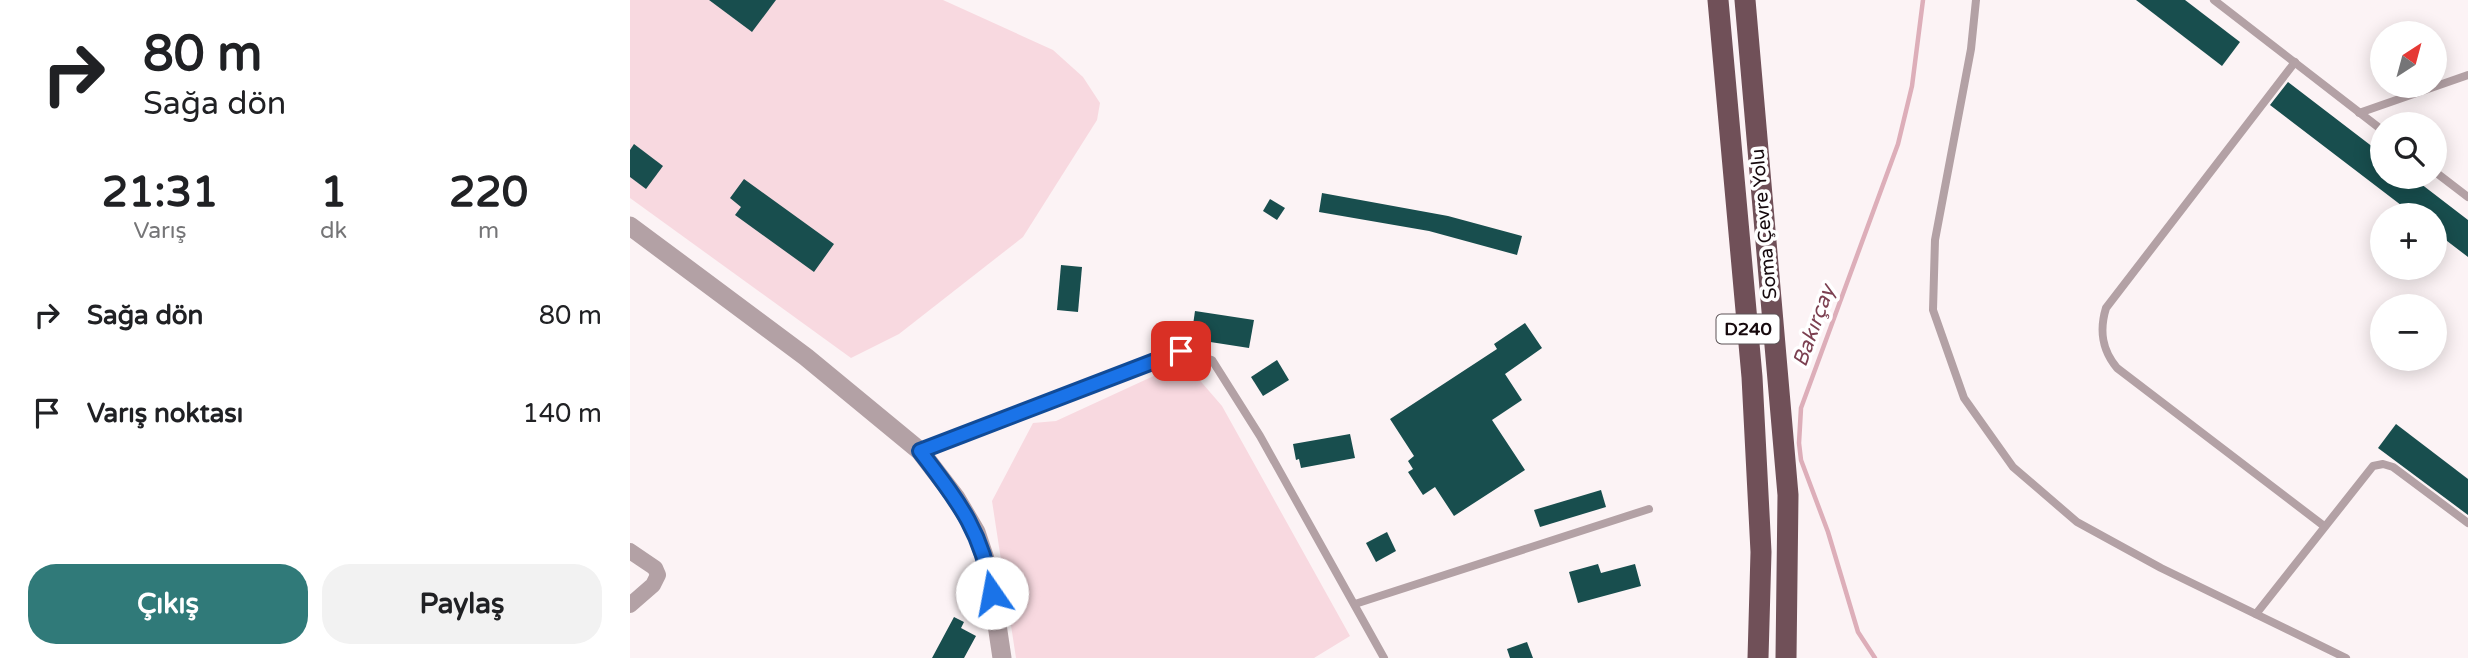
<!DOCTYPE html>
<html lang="tr">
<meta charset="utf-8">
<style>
body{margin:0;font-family:"Varela Round",sans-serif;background:#f2f2f2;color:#202124;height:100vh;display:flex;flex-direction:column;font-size:26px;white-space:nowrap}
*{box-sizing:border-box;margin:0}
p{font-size:23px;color:#757577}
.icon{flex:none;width:38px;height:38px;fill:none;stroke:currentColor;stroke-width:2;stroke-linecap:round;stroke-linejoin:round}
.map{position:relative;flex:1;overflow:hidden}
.drawer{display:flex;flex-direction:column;background:#fff;width:630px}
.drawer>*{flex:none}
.guide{background:#fff;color:#202124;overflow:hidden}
.needle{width:46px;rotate:36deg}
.fabs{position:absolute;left:1740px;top:21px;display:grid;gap:14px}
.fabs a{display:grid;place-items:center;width:77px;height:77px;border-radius:50%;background:#fff;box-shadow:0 4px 18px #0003;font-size:35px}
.pin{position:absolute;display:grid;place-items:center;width:60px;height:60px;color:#fff;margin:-30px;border-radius:14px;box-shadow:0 4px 10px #0006}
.me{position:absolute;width:77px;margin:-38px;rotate:348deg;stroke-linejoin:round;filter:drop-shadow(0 0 5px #0008)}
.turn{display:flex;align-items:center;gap:24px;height:147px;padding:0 28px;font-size:32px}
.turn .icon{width:91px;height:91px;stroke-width:2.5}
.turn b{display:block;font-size:49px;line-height:60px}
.eta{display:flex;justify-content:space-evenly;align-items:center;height:119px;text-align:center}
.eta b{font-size:42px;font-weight:700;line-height:49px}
.primary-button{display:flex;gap:14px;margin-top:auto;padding:14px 28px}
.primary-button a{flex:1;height:80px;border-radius:28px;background:#307a79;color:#fff;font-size:28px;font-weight:700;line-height:80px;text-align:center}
.primary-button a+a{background:#f2f2f2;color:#202124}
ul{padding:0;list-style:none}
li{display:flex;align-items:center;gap:21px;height:98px;padding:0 28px}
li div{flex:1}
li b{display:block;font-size:26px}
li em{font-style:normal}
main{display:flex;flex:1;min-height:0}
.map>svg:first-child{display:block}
.green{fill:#f8d9e0}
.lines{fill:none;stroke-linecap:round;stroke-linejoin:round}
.stream{stroke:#ddaeb9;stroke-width:4.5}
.building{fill:#184e4e}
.service{stroke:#b3a1a5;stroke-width:8}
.minor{stroke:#b3a1a5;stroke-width:16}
.tertiary{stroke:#b3a1a5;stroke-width:19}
.trunk{stroke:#705058;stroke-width:21}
.route-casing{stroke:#114b97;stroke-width:18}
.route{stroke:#1a73e8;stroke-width:12}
.labels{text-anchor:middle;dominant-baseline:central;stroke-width:7;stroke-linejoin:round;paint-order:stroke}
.shield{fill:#fff;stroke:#5c5356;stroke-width:2}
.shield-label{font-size:18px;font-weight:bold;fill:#16090d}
.street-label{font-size:19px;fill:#16090d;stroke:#fff}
.water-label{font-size:21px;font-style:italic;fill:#7c4051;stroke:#fff}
</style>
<main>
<section class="drawer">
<div class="guide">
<div class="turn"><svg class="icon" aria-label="right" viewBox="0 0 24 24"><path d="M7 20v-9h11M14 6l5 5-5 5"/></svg><div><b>80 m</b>Sağa dön</div></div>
</div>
<div class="eta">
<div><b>21:31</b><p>Varış</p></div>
<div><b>1</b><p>dk</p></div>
<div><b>220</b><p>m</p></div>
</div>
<ul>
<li><svg class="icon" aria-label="right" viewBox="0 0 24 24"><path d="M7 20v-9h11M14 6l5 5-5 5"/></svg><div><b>Sağa dön</b></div><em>80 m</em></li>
<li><svg class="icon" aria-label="arrive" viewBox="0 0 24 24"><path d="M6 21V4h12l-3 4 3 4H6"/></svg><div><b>Varış noktası</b></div><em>140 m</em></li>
</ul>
<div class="primary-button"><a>Çıkış</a><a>Paylaş</a></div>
</section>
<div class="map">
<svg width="1838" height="658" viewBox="0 0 1838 658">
<rect width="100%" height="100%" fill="#fcf3f5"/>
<!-- green -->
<g class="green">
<polygon points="0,0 313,0 423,50 453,77 470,103 467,120 393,237 269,334 221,358 0,198"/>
<polygon points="554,362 592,406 720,636 684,658 386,658 362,501 403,423 426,421"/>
</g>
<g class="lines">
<!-- stream -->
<polyline class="stream" points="1245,658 1228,632 1198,532 1171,460 1169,443 1171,408 1268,144 1282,86 1293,0"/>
</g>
<!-- building -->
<g class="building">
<polygon points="79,0 146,0 122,32"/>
<polygon points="1506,0 1555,0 1610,42 1592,66"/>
<polygon points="1658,82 1752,154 1752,177 1782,177 1838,220 1838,257 1804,231 1804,215 1784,215 1640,105"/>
<polygon points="4,144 33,166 16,189 0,177 0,150"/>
<polygon points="114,179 204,244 184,272 105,215 111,207 100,198"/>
<polygon points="692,193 818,216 892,236 887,255 799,231 689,212"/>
<polygon points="640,199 655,208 647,220 633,211"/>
<polygon points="431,265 452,267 448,312 427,310"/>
<polygon points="565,311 624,320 619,348 561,339"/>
<polygon points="895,323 912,348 875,374 892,400 862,420 895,470 824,516 805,487 793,495 778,472 783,469 778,461 784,456 760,419 867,349 864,344"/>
<polygon points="647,360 659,380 633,396 621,377"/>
<polygon points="1766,424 1838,479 1838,515 1748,448"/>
<polygon points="720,434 725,458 671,468 669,459 666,460 663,444"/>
<polygon points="971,490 976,507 910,527 904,510"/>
<polygon points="757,532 766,551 746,562 736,543"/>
<polygon points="968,564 971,573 1005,564 1011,586 948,603 939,572"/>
<polygon points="324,617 334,622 331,628 346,636 334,658 302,658"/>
<polygon points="897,642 903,658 880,658 877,649"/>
</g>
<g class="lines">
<!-- service -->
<g class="service">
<polyline points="1346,0 1341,49 1305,240 1303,310 1334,398 1383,467 1447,522 1531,568 1716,658"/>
<polyline points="1584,0 1752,130"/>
<path d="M1665,62L1476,308C1469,331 1472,350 1487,368L1694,526"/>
<polyline points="1729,113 1838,75"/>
<polyline points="1804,171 1838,197"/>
<polyline points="290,451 551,351 582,360 630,436 754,658"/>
<polyline points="725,604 1019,509"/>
<polyline points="1626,614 1743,466 1753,464 1763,467 1838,523"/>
</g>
<!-- minor -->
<polyline class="minor" points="0,551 25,568 28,575 23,585 0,605"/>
<!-- tertiary -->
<polyline class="tertiary" points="0,226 176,357 290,451 326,498 346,532 359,571 372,658"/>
<!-- trunk -->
<g class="trunk">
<polyline points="1088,0 1122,377 1131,552 1128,658"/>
<polyline points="1115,0 1158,495 1156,658"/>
</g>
</g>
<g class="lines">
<defs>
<path id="route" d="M362,593C352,530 327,500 290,451L551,351"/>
</defs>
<!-- route casing -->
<use href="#route" class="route-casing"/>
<!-- route -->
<use href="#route" class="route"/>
</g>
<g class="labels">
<!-- shield labels -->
<rect class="shield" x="1086.5" y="314.5" width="63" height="29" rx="5"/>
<g class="shield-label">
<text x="1118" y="329">D240</text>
</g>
<!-- street labels -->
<g class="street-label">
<text transform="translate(1134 224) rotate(-95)">Soma Çevre Yolu</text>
</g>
<!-- water labels -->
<g class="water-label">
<text transform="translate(1184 326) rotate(-70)">Bakırçay</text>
</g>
</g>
</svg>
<div class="fabs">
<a><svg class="needle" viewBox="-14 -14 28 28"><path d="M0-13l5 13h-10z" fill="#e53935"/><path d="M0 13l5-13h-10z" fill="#757577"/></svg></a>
<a><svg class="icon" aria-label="search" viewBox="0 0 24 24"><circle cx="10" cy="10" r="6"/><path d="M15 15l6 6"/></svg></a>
<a>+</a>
<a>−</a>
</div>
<div class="pin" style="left:551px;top:351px;background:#d93025"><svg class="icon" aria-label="arrive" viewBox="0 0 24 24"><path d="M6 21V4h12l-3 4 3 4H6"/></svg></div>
<svg class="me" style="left:362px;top:593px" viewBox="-20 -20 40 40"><circle r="19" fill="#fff"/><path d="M0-13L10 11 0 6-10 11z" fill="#1a73e8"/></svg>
</div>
</main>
